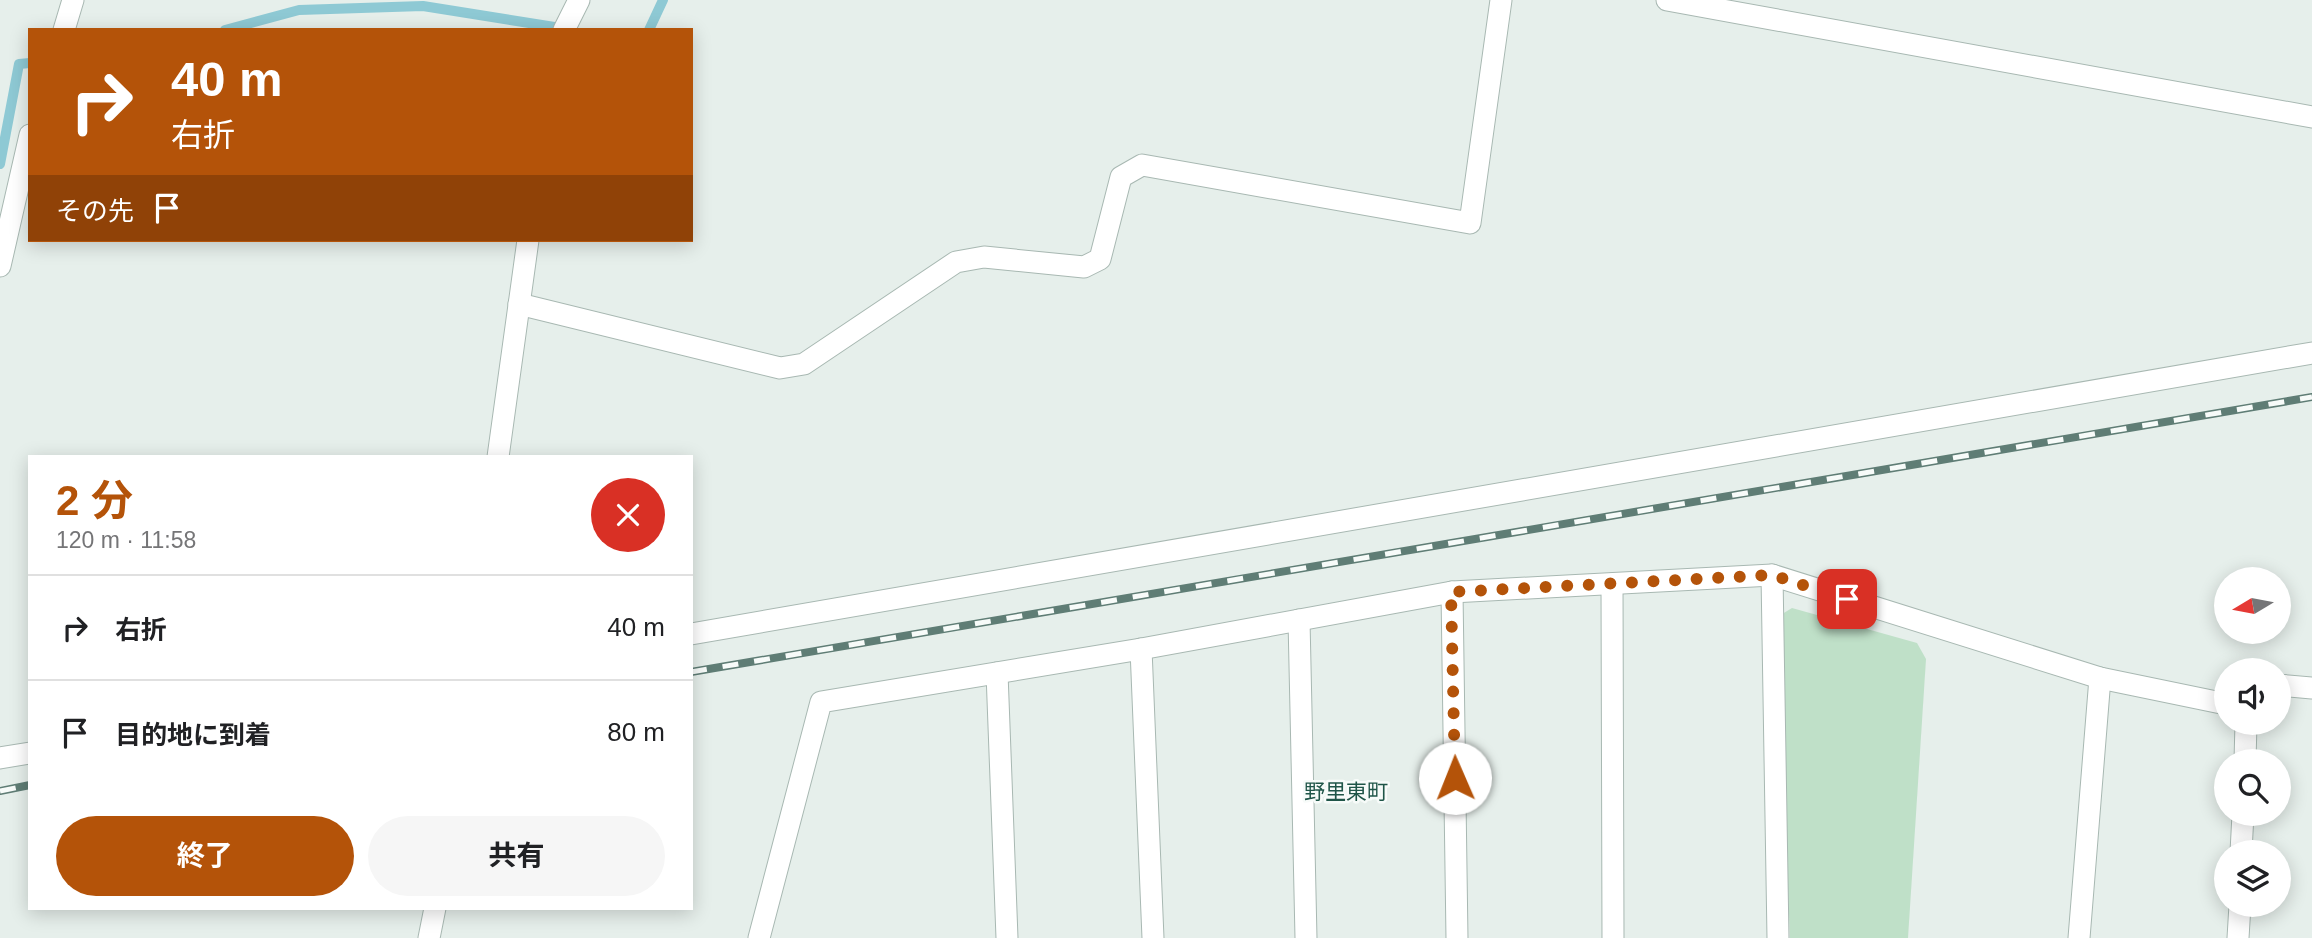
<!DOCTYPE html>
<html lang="ja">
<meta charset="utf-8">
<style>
body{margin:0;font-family:Helvetica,"Noto Sans JP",sans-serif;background:#f6f6f6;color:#202124;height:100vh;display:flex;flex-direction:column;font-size:26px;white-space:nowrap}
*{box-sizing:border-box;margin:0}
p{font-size:23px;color:#757577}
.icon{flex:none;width:38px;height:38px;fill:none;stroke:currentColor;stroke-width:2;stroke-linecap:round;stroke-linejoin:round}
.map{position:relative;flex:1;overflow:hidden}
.panel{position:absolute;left:28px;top:455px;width:665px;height:455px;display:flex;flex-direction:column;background:#fff;border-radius:0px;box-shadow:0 4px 18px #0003}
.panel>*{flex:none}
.top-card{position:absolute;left:28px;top:28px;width:665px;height:214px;border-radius:0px;box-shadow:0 4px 18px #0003;background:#b45309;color:#fff;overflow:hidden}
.needle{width:46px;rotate:260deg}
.fabs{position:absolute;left:2214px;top:567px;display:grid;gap:14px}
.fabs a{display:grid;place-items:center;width:77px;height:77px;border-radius:50%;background:#fff;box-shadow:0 4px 18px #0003;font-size:35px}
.pin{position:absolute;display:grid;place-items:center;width:60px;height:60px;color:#fff;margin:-30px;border-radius:14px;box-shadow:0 4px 10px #0006}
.me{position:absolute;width:77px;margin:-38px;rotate:359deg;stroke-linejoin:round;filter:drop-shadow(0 0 5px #0008)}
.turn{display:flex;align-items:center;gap:24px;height:147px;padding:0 28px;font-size:32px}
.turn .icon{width:91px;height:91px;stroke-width:2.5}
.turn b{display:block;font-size:49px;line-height:60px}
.then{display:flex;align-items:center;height:66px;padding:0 28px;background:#0003;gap:14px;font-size:26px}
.round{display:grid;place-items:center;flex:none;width:74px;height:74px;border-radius:37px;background:#f6f6f6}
.overview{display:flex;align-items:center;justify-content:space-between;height:119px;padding:0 28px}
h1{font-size:42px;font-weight:700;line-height:52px;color:#b45309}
.button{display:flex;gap:14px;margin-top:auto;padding:14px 28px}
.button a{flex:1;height:80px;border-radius:42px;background:#b45309;color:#fff;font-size:28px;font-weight:700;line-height:80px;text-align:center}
.button a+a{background:#f6f6f6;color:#202124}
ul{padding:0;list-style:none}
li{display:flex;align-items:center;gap:21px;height:105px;padding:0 28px;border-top:2px solid #e0e0e0}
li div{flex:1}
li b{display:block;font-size:26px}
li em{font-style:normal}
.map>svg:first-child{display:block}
.green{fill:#bfe0c8}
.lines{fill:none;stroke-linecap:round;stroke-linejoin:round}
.stream{stroke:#8ec9d4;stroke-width:10}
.street-casing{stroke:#a8b8b2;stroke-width:23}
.street{stroke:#fff;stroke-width:21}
.rail-casing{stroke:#5f7d75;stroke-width:8}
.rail{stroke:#f7fbf9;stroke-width:5;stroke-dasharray:16;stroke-linecap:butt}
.route{stroke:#b45309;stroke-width:12;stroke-dasharray:0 21.6}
.labels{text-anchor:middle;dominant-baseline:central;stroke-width:5;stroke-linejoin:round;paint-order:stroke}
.neighbourhood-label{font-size:21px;fill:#1f5548;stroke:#f7fbf9}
</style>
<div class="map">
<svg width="2312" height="938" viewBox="0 0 2312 938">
<rect width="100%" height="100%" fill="#e6efeb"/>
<!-- green -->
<polygon class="green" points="1792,608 1917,643 1926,659 1908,938 1790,938 1777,617"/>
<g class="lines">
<!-- stream -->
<g class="stream">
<polyline points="225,30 299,10 423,6 567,29"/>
<polyline points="649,30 663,0"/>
<polyline points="0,164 19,64 30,63"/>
</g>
<defs>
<g id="street">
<polyline points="1667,0 2312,117"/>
<polyline points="64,30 73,0"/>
<polyline points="564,30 579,0"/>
<polyline points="0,266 30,135"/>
<polyline points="519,304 780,368 804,364 956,262 984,257 1084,267 1100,259 1121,177 1142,165 1470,223 1501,0"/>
<polyline points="498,457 528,240"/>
<polyline points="1772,575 1778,938"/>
<polyline points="1612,584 1613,938"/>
<polyline points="1452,592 1457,938"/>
<polyline points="1299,620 1306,938"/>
<polyline points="691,634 2312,353"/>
<polyline points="1141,649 1153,938"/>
<polyline points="997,673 1007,938"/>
<polyline points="2278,685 2312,688"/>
<polyline points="0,758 30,753"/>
<polyline points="2245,761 2246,723"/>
<polyline points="2241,852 2243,814"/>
<polyline points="429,938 435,908"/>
<polyline points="759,938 821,702 1141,649 1452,592 1772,575 2100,678 2226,704"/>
<polyline points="2079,938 2100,678"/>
<polyline points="2238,938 2240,905"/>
</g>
</defs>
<!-- street casing -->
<use href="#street" class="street-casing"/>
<!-- street -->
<use href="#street" class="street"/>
<defs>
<g id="rail">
<polyline points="691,672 2312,397"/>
<polyline points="0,791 30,785"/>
</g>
</defs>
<!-- rail casing -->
<use href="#rail" class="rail-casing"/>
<!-- rail -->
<use href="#rail" class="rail"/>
</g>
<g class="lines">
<!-- route -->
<polyline class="route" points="1455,778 1451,592 1772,575 1847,599"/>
</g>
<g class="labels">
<!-- neighbourhood labels -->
<g class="neighbourhood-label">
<text x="1346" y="791">野里東町</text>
</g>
</g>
</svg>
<div class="fabs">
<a><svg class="needle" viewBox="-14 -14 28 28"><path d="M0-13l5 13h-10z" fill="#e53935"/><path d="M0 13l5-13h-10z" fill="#757577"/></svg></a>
<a><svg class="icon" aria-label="sound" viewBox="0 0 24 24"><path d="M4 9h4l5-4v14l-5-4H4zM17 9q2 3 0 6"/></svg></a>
<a><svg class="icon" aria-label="search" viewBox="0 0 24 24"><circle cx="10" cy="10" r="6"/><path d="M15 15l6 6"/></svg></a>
<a><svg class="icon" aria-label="layers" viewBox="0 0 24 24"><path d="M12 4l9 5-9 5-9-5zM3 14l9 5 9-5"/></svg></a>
</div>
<div class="pin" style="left:1847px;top:599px;background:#d93025"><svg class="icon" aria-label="arrive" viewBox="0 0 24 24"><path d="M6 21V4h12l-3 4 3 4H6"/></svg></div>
<svg class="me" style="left:1455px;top:778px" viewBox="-20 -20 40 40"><circle r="19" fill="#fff"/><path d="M0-13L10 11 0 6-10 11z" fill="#b45309"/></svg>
<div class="top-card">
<div class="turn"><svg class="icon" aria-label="right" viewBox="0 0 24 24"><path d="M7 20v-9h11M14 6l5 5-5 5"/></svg><div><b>40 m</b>右折</div></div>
<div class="then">その先<svg class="icon" aria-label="arrive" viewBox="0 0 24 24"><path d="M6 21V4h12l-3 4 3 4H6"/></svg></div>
</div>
<section class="panel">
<div class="overview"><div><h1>2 分</h1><p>120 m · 11:58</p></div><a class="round" style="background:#d93025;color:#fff"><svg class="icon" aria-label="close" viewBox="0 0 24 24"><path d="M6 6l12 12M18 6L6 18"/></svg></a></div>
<ul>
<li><svg class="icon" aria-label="right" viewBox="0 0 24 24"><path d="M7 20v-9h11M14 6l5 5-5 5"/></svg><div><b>右折</b></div><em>40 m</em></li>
<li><svg class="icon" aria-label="arrive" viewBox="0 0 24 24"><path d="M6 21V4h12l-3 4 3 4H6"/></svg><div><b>目的地に到着</b></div><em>80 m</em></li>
</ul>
<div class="button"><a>終了</a><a>共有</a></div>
</section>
</div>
